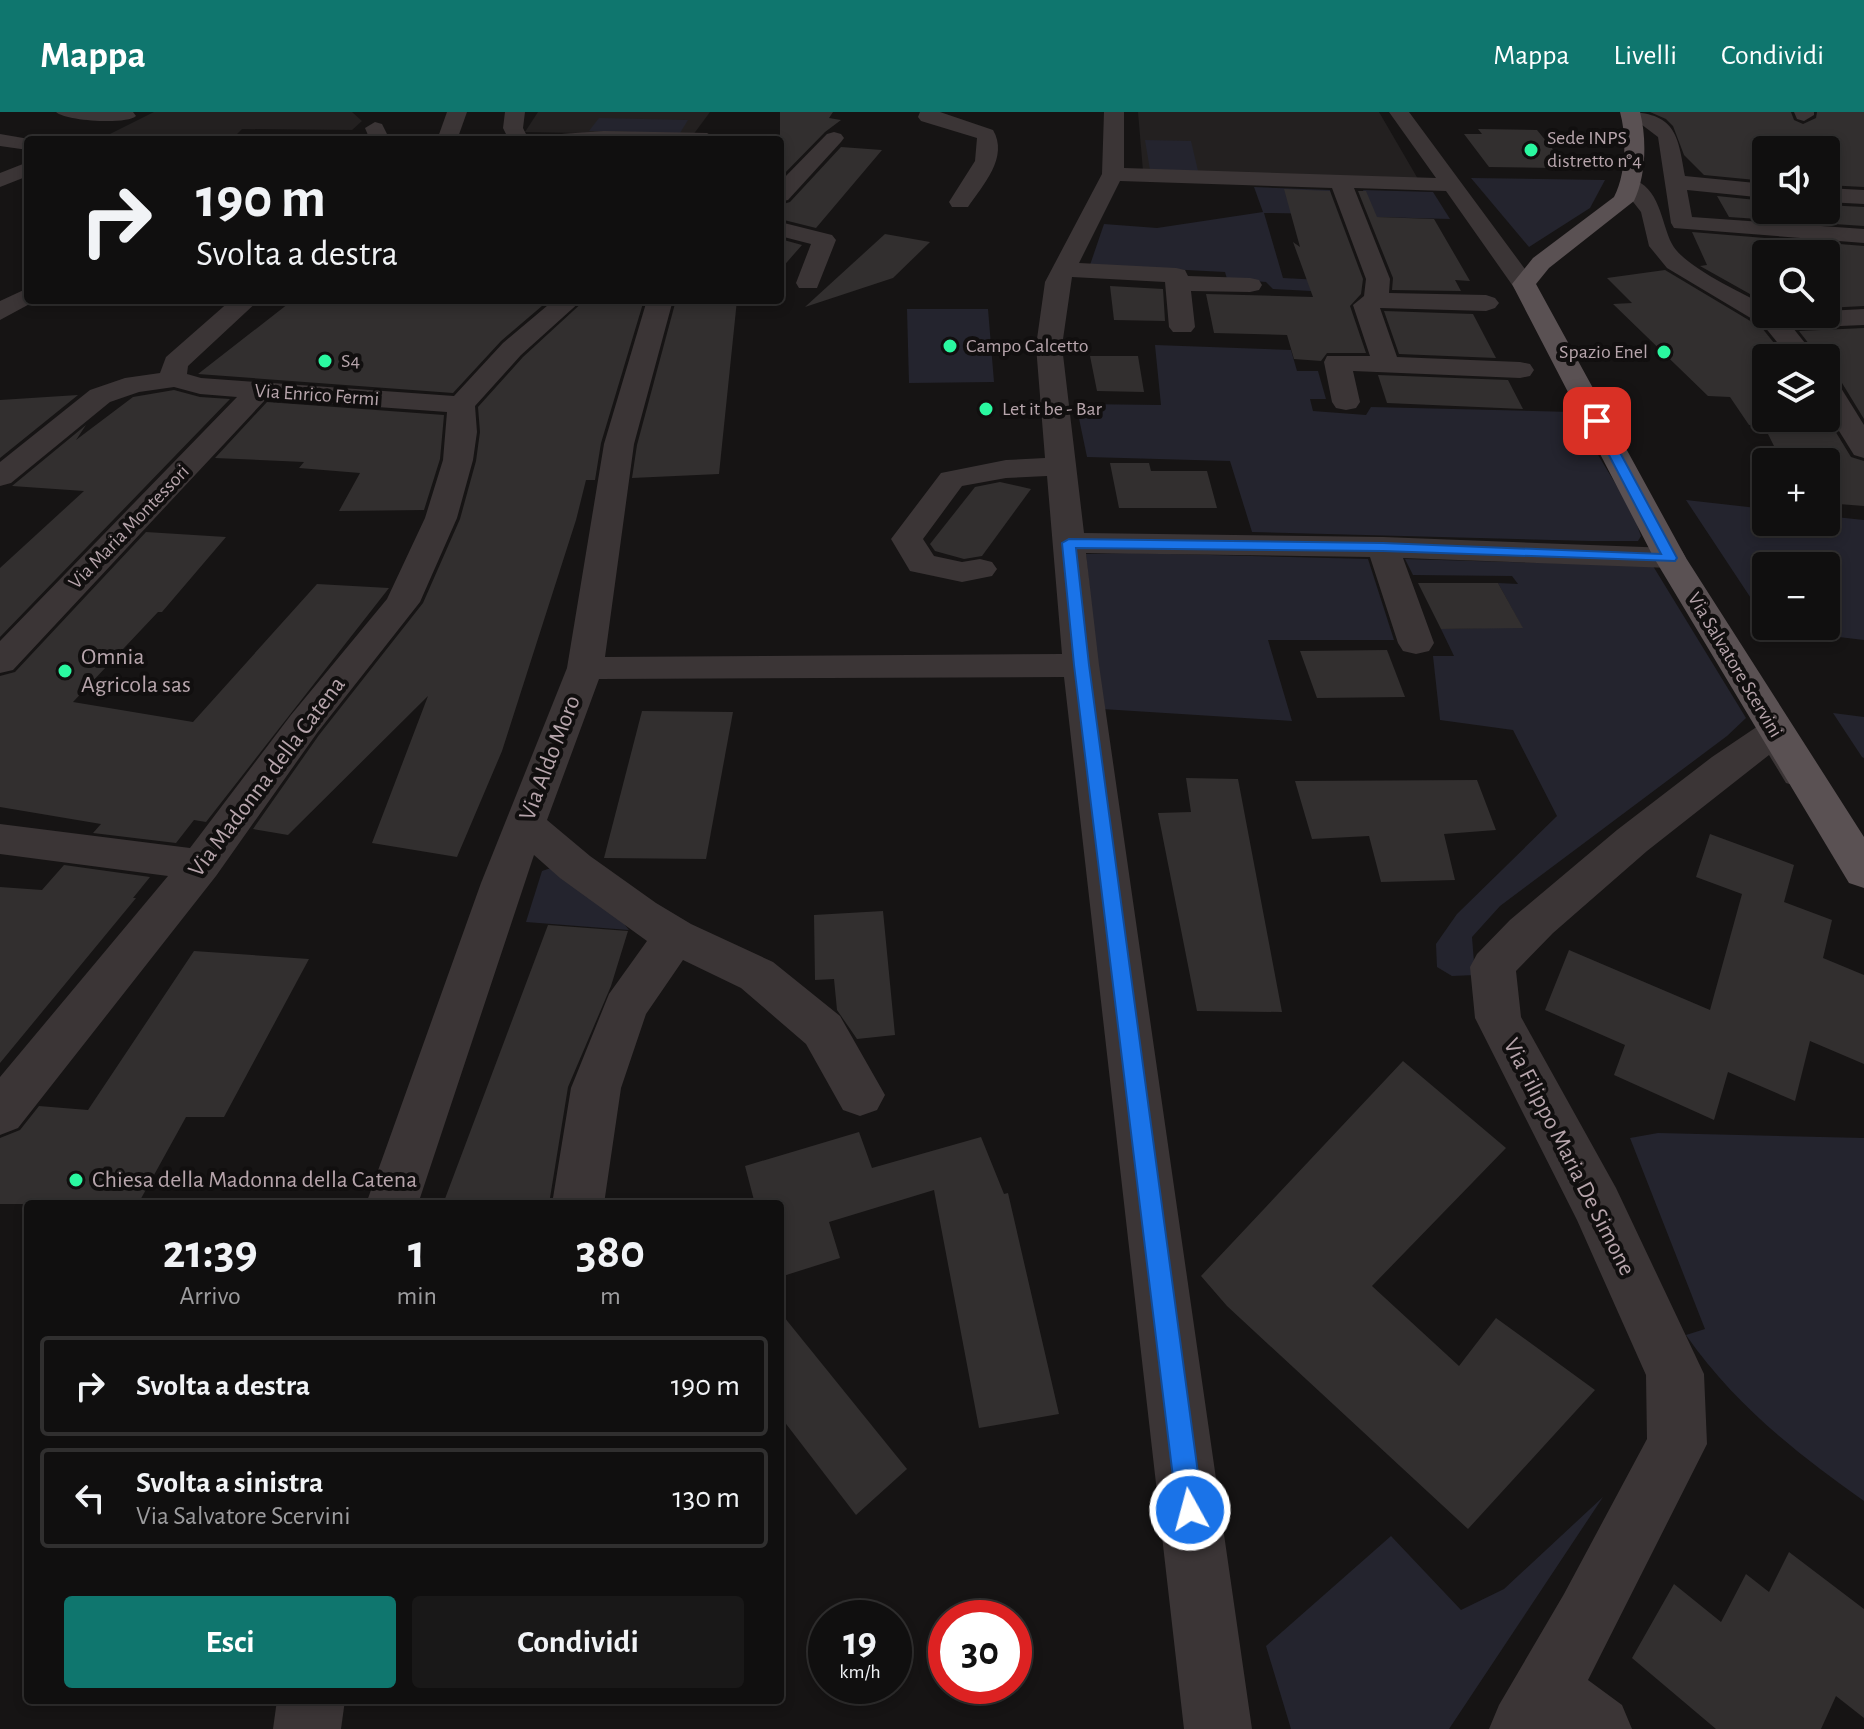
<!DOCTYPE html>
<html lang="it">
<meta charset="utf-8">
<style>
body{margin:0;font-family:"Alegreya Sans",sans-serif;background:#191818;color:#f1f3f6;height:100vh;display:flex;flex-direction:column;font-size:30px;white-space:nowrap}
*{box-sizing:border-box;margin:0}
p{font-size:26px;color:#9c9c9e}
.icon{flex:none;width:44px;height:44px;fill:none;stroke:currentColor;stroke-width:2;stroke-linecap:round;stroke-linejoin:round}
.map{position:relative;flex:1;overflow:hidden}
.drawer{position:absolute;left:24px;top:1088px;width:760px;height:504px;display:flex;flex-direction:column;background:#100f0f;border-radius:8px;box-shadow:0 4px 12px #0003,0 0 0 2px #302f2f}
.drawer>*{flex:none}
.guide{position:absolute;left:24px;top:24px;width:760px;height:168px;border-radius:8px;box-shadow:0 4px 12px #0003,0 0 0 2px #302f2f;background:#100f0f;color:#f1f3f6;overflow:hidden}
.fabs{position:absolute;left:1752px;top:24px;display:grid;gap:16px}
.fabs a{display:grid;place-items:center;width:88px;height:88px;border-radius:8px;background:#100f0f;box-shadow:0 4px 12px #0003,0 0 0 2px #302f2f;font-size:40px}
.speed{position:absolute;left:808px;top:1488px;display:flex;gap:16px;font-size:40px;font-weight:700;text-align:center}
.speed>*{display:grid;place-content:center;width:104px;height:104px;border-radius:50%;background:#100f0f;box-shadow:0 4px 12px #0003,0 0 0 2px #302f2f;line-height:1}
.speed small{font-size:20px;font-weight:400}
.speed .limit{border:12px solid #d22;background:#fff;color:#111}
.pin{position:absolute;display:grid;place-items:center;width:68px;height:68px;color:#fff;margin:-34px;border-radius:16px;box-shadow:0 4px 12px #0006}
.me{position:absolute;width:88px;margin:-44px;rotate:353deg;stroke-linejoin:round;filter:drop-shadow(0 0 6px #0008)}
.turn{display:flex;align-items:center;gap:28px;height:168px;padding:0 40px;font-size:36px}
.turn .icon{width:104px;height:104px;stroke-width:2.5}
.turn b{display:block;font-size:56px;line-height:68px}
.eta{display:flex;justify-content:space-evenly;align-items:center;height:136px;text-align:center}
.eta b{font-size:48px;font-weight:600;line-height:56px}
.action{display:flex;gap:16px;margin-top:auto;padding:16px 40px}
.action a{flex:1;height:92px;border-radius:8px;background:#0f766e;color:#fff;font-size:32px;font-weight:600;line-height:92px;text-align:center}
.action a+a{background:#191818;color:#f1f3f6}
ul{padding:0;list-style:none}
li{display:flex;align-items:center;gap:24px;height:100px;margin:0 16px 12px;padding:0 24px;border:4px solid #302f2f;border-radius:8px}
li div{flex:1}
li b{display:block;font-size:30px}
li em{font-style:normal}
header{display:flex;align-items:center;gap:48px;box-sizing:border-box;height:112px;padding:0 40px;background:#0f766e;color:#fff}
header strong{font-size:38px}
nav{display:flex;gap:44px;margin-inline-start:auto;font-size:28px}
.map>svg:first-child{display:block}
.built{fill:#232020}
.green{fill:#24242e}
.building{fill:#322f2f}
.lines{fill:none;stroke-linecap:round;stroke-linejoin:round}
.minor{fill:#3b3536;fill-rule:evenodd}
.major{fill:#5a5153;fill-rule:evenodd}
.route{fill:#1a73e8;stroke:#114b97;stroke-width:2}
.poi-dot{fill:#2af8a0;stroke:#110f0f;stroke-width:3}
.labels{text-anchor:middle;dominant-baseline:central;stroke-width:8;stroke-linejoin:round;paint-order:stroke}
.far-poi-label{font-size:20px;fill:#b7a5ac;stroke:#110f0f;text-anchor:start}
.far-street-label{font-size:20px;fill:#b7a5ac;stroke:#110f0f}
.poi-label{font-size:24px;fill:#b7a5ac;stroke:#110f0f;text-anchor:start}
.street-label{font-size:24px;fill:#b7a5ac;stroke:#110f0f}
</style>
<header>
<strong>Mappa</strong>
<nav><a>Mappa</a><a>Livelli</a><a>Condividi</a></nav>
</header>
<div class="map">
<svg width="1864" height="1617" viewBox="0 0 1864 1617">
<rect width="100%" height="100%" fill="#161414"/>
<!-- built -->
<g class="built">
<polygon points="154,0 352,0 362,9 352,18 242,17 231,28 98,28"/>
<polygon points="538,0 710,0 693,23 525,20"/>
<polygon points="1138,0 1379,0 1418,67 1143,59"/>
</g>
<!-- green -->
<g class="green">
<polygon points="599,6 688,8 680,21 589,19"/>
<polygon points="1145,28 1191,29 1198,59 1150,58"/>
<polygon points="1471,66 1605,68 1590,96 1529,135"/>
<polygon points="1254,75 1330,78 1333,102 1264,101 1283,166 1359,170 1350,181 1273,177 1266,170 1227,167 1225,160 1090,153 1104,112 1157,116 1263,100"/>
<polygon points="1363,78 1433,80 1450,107 1375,105"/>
<polygon points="907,197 988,197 994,270 909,271"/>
<polygon points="1155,233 1291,238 1297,259 1318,259 1326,287 1310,287 1313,299 1366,303 1371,295 1572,300 1632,399 1641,424 1638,429 1591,429 1252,420 1230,349 1087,345 1076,292 1161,293"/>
<polygon points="1686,388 1766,397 1766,410 1826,410 1826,404 1864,408 1864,528 1772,517 1769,514 1826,514 1826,454 1766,454 1766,509"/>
<polygon points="1129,441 1368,447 1394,528 1268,528 1292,609 1102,597 1086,442"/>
<polygon points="1405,447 1653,454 1746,606 1727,624 1500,794 1472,825 1475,863 1452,864 1437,855 1436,832 1457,802 1557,704 1513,618 1440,608 1433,544 1454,544 1441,517 1522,515 1498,471 1518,472 1512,464 1413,463"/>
<polygon points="1833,601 1864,605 1864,646 1862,645"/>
<polygon points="551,756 607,791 629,818 526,810 542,759"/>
<path d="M1658,1021L1864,1026V1389C1796,1341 1734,1292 1686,1223L1705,1217L1630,1026Z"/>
<polygon points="1603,1385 1449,1617 1291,1617 1266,1534 1391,1424 1461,1498 1504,1477"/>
</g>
<!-- building -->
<g class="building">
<polygon points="780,0 833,0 829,6 841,8 825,20 780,66"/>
<polygon points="1650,0 1791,0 1794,8 1803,12 1816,6 1817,0 1864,0 1864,75 1826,73 1826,38 1766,38 1766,69 1704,63 1684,43 1673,14 1666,7"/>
<polygon points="1478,17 1537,18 1565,52 1550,52 1554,56 1489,55 1464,22 1482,22"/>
<polygon points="841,35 882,38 816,116 780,107 780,93 790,90"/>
<polygon points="1284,77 1330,79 1363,167 1361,182 1350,194 1366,241 1327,241 1321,249 1294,247 1287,223 1214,221 1206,182 1313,185 1293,130 1300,135"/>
<polygon points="1358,79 1366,79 1377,105 1434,107 1470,169 1455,168 1461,179 1392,178 1393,166"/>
<polygon points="1717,84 1766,89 1766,98 1826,98 1826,93 1864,95 1864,114 1729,105"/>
<polygon points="1692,120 1864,134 1864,194 1826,196 1826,142 1766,142 1766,191 1700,154 1707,153"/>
<polygon points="885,122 930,130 893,166 805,195"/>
<polygon points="780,127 802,133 780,158"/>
<polygon points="1665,158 1762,216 1786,246 1766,246 1766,306 1826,304 1851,345 1864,349 1864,394 1826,391 1826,350 1782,350 1764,314 1749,313 1730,285 1708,284 1613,192 1632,191 1607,166"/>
<polygon points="1110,174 1163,177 1165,209 1114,208"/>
<polygon points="293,188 382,193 382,188 549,188 501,229 453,281 198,262"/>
<polygon points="585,188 644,188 601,331 595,368 586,368 576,408 502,639 457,745 372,731 428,584 288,723 253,717 319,623 423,491 460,407 476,349 480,320 478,295 523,245"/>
<polygon points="676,188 737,188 719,362 632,366 637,333"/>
<polygon points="1384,199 1473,202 1496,246 1399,242"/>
<polygon points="1864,216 1864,307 1839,266 1826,263 1826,246 1820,246 1799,219"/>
<polygon points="1090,244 1138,244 1144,280 1097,279"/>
<polygon points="1378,263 1508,268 1523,297 1387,291"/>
<polygon points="174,278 200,285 230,287 0,525 0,456 84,379 12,374 86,313 76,328 133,285"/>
<polygon points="78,283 0,346 0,288"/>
<polygon points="267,290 444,303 440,347 424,398 339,399 360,361 299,356 304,350 215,346"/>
<polygon points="1110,351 1149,351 1151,359 1207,359 1217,396 1119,396"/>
<polygon points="1000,370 1031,377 982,444 964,447 935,439 930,432 975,375"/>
<polygon points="146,420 226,425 162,500 158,500 73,590 193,610 317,472 389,476 206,710 194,708 176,731 93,721 101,712 0,695 0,564 15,560"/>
<polygon points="1418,471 1498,471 1523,516 1441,517"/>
<polygon points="1387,538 1405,585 1317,586 1300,539"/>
<polygon points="642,599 733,600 706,747 604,746"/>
<polygon points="1186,666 1238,667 1282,900 1197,899 1158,701 1191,700"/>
<polygon points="1477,668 1496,718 1444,722 1455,768 1381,770 1369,724 1312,727 1295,669"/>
<polygon points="1710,722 1794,753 1784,790 1832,808 1823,846 1864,863 1864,952 1810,929 1795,989 1728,960 1714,1008 1614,963 1625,933 1545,898 1569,838 1710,898 1742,782 1696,765"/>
<polygon points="64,753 150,765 133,786 136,786 0,951 0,775 42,778"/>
<polygon points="883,799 895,923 857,927 837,898 834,867 815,868 814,803"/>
<polygon points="548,813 628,819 611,874 568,975 549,1092 443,1092"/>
<polygon points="194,839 309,847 224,1005 186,1005 138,1092 0,1092 0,1026 20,1018 39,994 88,998"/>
<polygon points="1403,949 1506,1036 1372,1174 1459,1254 1496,1206 1595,1278 1468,1417 1227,1194 1201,1164"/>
<polygon points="859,1020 872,1056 981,1025 1004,1082 1008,1081 1059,1302 979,1316 934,1078 829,1110 840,1146 780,1165 780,1092 755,1092 745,1054"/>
<polygon points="780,1200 907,1357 856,1403 780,1304"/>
<polygon points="1789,1440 1864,1497 1864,1606 1836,1584 1821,1617 1716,1617 1632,1546 1674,1472 1721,1510 1746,1462 1769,1480"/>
</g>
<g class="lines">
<!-- minor -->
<g class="minor">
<path d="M56,0H133L136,4C127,13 65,9 56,0Z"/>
<polygon points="447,0 467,0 457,28 437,28"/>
<polygon points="505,0 525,0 523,16 529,28 509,28 503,16"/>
<path d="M920,0H940L993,18C1009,45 983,73 968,95H952L949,90L975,49L977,26L921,9L918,5Z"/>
<polygon points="1104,0 1124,0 1124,56 1436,66 1389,0 1409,0 1536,172 1533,177 1515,177 1446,79 1354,76 1390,167 1389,181 1486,183 1495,186 1499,191 1495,196 1486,199 1380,196 1397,245 1520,250 1530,252 1534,258 1530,264 1520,266 1353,259 1360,290 1356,296 1346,298 1336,296 1332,290 1324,250 1327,244 1370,244 1353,193 1364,184 1366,167 1332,76 1120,69 1079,151 1176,156 1185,158 1188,164 1250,166 1259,168 1262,173 1259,178 1250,180 1191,179 1195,215 1191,220 1173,220 1169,215 1165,170 1072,165 1062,234 1084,421 1383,425 1670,436 1682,439 1686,446 1682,453 1670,456 1403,446 1434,531 1429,539 1416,542 1403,539 1398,531 1370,445 1086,441 1099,553 1252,1617 1184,1617 1064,565 599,567 547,708 590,744 656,791 691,812 773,850 840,904 885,983 877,998 860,1004 843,998 806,932 741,876 683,848 646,902 621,976 604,1092 552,1092 571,976 609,882 647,829 560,766 534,743 418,1092 366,1092 481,771 567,556 604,332 647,188 673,188 634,332 605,545 1062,542 1047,364 1006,366 962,374 923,427 934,444 962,450 980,447 992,450 997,457 992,464 962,470 910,459 891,427 941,361 1006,348 1045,346 1036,234 1045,170 1102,62"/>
<path d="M1625,0C1675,0 1678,22 1685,64L1766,72V86L1687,78L1692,105L1864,117V131L1674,116L1671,111L1658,25Z"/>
<polygon points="1794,0 1814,0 1814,3 1804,9 1797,7"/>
<polygon points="375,10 382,12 390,28 370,28 365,16"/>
<polygon points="604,19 707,21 717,27 551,28 561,22"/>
<polygon points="834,20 841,22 844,26 841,30 788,88 780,90 780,70 827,22"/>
<polygon points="0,22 35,28 28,28 28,38 0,34"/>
<polygon points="28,50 28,64 0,75 0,61"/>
<path d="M1631,67C1660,74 1661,111 1672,132C1684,155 1743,181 1766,194V202H1826V199L1864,197V213L1793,216L1817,246H1790L1764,214L1667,156L1649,134L1641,100L1620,73Z"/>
<polygon points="1826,76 1864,78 1864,92 1826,90"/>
<polygon points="780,110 832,123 836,128 817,176 799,176 796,171 811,132 780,124"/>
<polygon points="28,176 28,188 37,188 0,208 0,189"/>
<polygon points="231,188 259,188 188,254 187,262 201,266 454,284 503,231 554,188 582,188 521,243 475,294 477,320 473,348 457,406 420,490 317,621 216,764 18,1016 0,1023 0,965 168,764 0,742 0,712 190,736 291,603 387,487 425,406 443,348 447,300 266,287 13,558 0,561 0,529 237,285 200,282 174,275 139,280 110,290 11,371 0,374 0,350 90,278 125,266 160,261 166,245"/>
<polygon points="1826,266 1836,268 1864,313 1864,346 1854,343 1826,298"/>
<polygon points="1775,608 1789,612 1820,661 1814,671 1800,675 1786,671 1769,643 1647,739 1553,821 1516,859 1521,905 1616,1076 1704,1262 1707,1332 1588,1568 1622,1593 1632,1617 1489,1617 1499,1593 1564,1482 1647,1327 1646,1263 1577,1108 1475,906 1470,855 1477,842 1510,808 1617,718 1712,645 1761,612"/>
<polygon points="277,1588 345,1588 341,1617 273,1617"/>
</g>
<!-- major -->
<path class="major" d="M1620,0H1640C1647,27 1646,64 1634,89L1549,156L1536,172L1686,446L1864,725V776L1849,771L1654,446L1512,172L1533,146L1614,85C1626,62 1627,25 1620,0Z"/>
</g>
<!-- route -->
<polygon class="route" points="1597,305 1603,309 1677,446 1675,449 1383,439 1076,436 1089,553 1203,1398 1199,1407 1190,1411 1181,1407 1177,1398 1074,553 1062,431 1069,427 1383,431 1661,442 1591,309"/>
<!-- markers -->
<g class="poi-dot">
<circle cx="1531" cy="38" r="8"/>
<circle cx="950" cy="234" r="8"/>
<circle cx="1664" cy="240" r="8"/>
<circle cx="325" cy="249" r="8"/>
<circle cx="986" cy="297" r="8"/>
<circle cx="65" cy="559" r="8"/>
<circle cx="76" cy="1068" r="8"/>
</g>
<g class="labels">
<!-- far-poi labels -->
<g class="far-poi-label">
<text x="1547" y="26">Sede INPS<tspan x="1547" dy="23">distretto n°4</tspan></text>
<text x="966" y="234">Campo Calcetto</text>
<text x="1648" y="240" text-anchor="end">Spazio Enel</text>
<text x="341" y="249">S4</text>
<text x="1002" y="297">Let it be - Bar</text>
</g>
<!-- far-street labels -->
<g class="far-street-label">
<text transform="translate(317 283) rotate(4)">Via Enrico Fermi</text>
<text transform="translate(129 415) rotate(-46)">Via Maria Montessori</text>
<text transform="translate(1735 553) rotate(59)">Via Salvatore Scervini</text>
</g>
<!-- poi labels -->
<g class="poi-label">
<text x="81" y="545">Omnia<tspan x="81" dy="28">Agricola sas</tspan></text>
<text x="92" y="1068">Chiesa della Madonna della Catena</text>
</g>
<!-- street labels -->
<g class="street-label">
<text transform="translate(550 646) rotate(-69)">Via Aldo Moro</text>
<text transform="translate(267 665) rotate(-53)">Via Madonna della Catena</text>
<text transform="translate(1569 1045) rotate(63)">Via Filippo Maria De Simone</text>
</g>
</g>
</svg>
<div class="fabs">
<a><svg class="icon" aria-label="sound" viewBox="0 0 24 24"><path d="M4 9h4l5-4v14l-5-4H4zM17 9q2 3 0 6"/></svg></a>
<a><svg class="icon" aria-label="search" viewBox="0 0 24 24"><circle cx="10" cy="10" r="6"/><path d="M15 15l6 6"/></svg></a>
<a><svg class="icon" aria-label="layers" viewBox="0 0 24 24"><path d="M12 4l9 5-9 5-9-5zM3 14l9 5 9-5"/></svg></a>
<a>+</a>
<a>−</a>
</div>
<div class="speed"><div>19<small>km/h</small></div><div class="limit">30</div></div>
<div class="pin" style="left:1597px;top:309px;background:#d93025"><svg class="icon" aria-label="arrive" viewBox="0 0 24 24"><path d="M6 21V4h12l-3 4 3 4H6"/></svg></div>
<svg class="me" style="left:1190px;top:1398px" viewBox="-20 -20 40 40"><circle r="17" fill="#1a73e8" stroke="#fff" stroke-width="3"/><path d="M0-11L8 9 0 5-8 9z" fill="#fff"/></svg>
<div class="guide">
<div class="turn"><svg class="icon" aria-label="right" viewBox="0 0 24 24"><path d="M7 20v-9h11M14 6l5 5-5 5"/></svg><div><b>190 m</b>Svolta a destra</div></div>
</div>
<section class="drawer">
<div class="eta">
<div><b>21:39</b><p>Arrivo</p></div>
<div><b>1</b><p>min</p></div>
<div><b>380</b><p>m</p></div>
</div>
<ul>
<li><svg class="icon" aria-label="right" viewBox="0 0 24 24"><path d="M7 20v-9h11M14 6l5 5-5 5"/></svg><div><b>Svolta a destra</b></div><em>190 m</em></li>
<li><svg class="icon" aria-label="left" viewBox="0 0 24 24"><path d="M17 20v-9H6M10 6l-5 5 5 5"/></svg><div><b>Svolta a sinistra</b><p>Via Salvatore Scervini</p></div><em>130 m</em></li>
</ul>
<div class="action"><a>Esci</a><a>Condividi</a></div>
</section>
</div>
